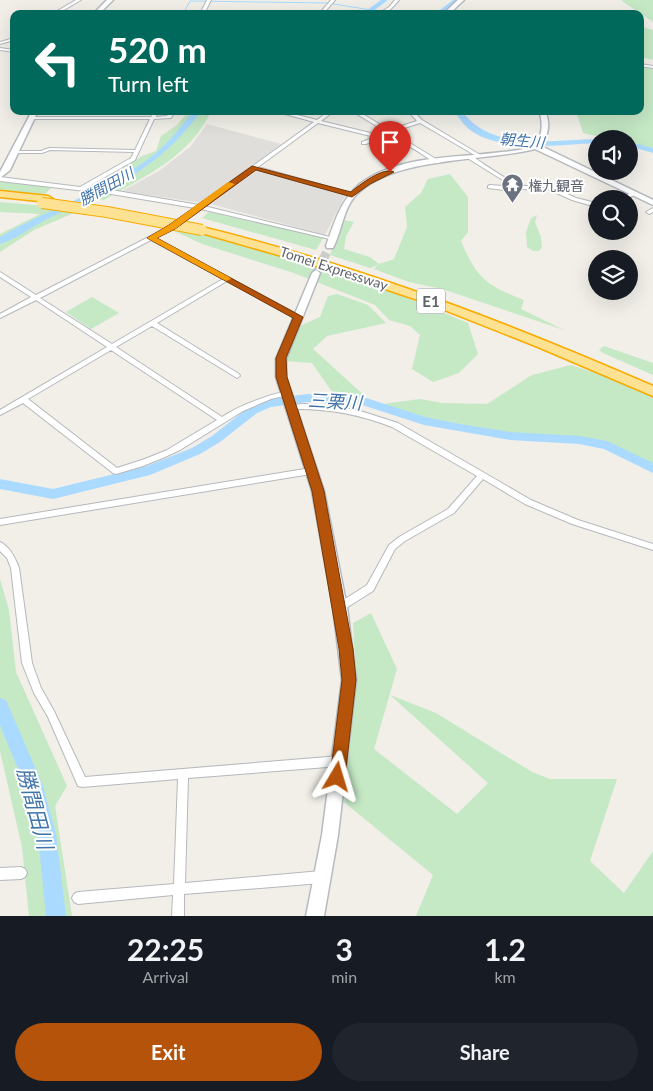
<!DOCTYPE html>
<meta charset="utf-8">
<style>
body{margin:0;font-family:Lato,"Noto Sans JP",sans-serif;background:#20242c;color:#f1f3f6;height:100vh;display:flex;flex-direction:column;font-size:19px;white-space:nowrap}
*{box-sizing:border-box;margin:0}
p{font-size:16px;color:#9ea1a6}
.icon{flex:none;width:28px;height:28px;fill:none;stroke:currentColor;stroke-width:2;stroke-linecap:round;stroke-linejoin:round}
.map{position:relative;height:916px;overflow:hidden}
.details{display:flex;flex-direction:column;background:#171b24;flex:1}
.details>*{flex:none}
.guide{position:absolute;left:10px;top:10px;width:634px;height:105px;border-radius:10px;box-shadow:0 5px 20px #0002;background:#00695c;color:#fff;overflow:hidden}
.tools{position:absolute;left:588px;top:130px;display:grid;gap:10px}
.tools a{display:grid;place-items:center;width:50px;height:50px;border-radius:50%;background:#171b24;box-shadow:0 5px 20px #0002;font-size:25px}
.pin{position:absolute;display:grid;place-items:center;width:42px;height:42px;color:#fff;margin:-51px -21px;border-radius:50% 50% 50% 0;rotate:-45deg;box-shadow:0 0 5px #0007}
.pin .icon{rotate:45deg}
.me{position:absolute;width:55px;margin:-28px;rotate:7deg;stroke-linejoin:round;filter:drop-shadow(0 0 4px #0008)}
.turn{display:flex;align-items:center;gap:18px;height:105px;padding:0 15px;font-size:22px}
.turn .icon{width:65px;height:65px;stroke-width:2.5}
.turn b{display:block;font-size:35px;line-height:42px}
.eta{display:flex;justify-content:space-evenly;align-items:center;height:85px;text-align:center}
.eta b{font-size:30px;font-weight:700;line-height:35px}
.cta{display:flex;gap:10px;margin-top:auto;padding:10px 15px}
.cta a{flex:1;height:58px;border-radius:30px;background:#b45309;color:#fff;font-size:20px;font-weight:700;line-height:58px;text-align:center}
.cta a+a{background:#20242c;color:#f1f3f6}
.map>svg:first-child{display:block}
.industrial{fill:#e0deda}
.green{fill:#c5e8c5}
.lines{fill:none;stroke-linecap:round;stroke-linejoin:round}
.stream{stroke:#aadaff;stroke-width:1}
.river{fill:#aadaff;fill-rule:evenodd}
.secondary-tunnel{stroke:#ccccc8;stroke-width:9;stroke-dasharray:9 5;stroke-linecap:butt}
.street-casing{stroke:#b5b8bc;stroke-width:2}
.secondary-casing{stroke:#b6babf;stroke-width:3}
.highway-casing{stroke:#f9ab00;stroke-width:3}
.street{fill:#fff;fill-rule:evenodd}
.secondary{fill:#fff;fill-rule:evenodd}
.highway{fill:#fde293;fill-rule:evenodd}
.highway-bridge-casing{stroke:#f9ab00;stroke-width:12;stroke-linecap:butt}
.highway-bridge{stroke:#fde293;stroke-width:10}
.route{fill:#b45309;stroke:#753606}
.slow{fill:#f59e0b}
.labels{text-anchor:middle;dominant-baseline:central;stroke-width:4;stroke-linejoin:round;paint-order:stroke}
.far-worship-label{font-size:14px;fill:#5b616d;stroke:#fff;text-anchor:start}
.far-street-label{font-size:14px;fill:#5f6368;stroke:#fff}
.far-water-label{font-size:15px;font-style:italic;fill:#4174aa;stroke:#fff}
.shield{fill:#fff;stroke:#8f9295;stroke-width:1}
.shield-label{font-size:15px;font-weight:bold;fill:#5f6368}
.water-label{font-size:18px;font-style:italic;fill:#4174aa;stroke:#fff}
.near-water-label{font-size:21px;font-style:italic;fill:#4174aa;stroke:#fff}
</style>
<div class="map">
<svg width="653" height="916" viewBox="0 0 653 916">
<rect width="100%" height="100%" fill="#f1efe8"/>
<!-- industrial -->
<g class="industrial">
<polygon points="207,124 281,144 202,203 122,191 159,171 190,147"/>
<polygon points="257,169 345,196 325,235 211,204"/>
</g>
<!-- green -->
<g class="green">
<polygon points="653,0 653,22 622,1 622,0"/>
<polygon points="640,26 653,30 653,60 640,57"/>
<polygon points="640,65 653,67 653,148 629,143 629,139 610,139 583,133 576,111 640,111"/>
<path d="M189,111H211C191,156 145,176 104,200L79,196L142,156L156,151L161,136L177,125Z"/>
<path d="M450,174L468,197V232L461,241C477,279 486,285 524,300L521,309L564,330L442,289L409,282L374,269L378,265L370,268L330,255L344,220L354,222L346,236L344,249L370,257L379,264L394,259L407,227L405,207L421,193L428,179Z"/>
<polygon points="0,181 52,187 45,194 0,192"/>
<polygon points="0,202 56,207 74,213 34,230 0,252 0,234 40,214 0,212"/>
<polygon points="209,212 323,238 316,250 202,218"/>
<polygon points="537,215 535,222 541,237 542,247 539,251 533,251 527,247 526,232 531,218"/>
<polygon points="174,228 295,258 403,296 468,323 478,354 459,373 433,382 412,369 420,335 410,326 389,320 375,305 294,273 202,244 170,229"/>
<polygon points="337,294 368,305 386,323 327,336 313,349 366,397 335,396 312,363 284,361 300,326 320,317 328,296"/>
<polygon points="92,297 119,313 91,329 66,312"/>
<polygon points="604,346 653,363 653,375 603,353 599,350"/>
<polygon points="571,365 617,380 653,396 653,467 589,439 527,437 448,428 383,404 420,399 442,403 487,404 532,375"/>
<polygon points="0,579 9,610 16,672 67,786 55,806 72,916 29,916 22,847 0,751"/>
<polygon points="371,613 397,669 374,749 457,814 488,783 390,695 436,713 532,772 550,779 617,779 590,861 624,893 653,851 653,916 416,916 433,875 344,802 356,682 353,623"/>
</g>
<g class="lines">
<!-- stream -->
<g class="stream">
<polyline points="183,14 190,1 328,3 371,10"/>
<polyline points="442,14 446,10"/>
</g>
<!-- river -->
<g class="river">
<polygon points="381,0 388,0 369,14 362,14"/>
<polygon points="453,0 459,0 448,11 435,14"/>
<path d="M193,111H201C157,172 111,187 47,219C32,227 16,239 0,244V237C50,208 109,190 155,154C170,141 181,127 193,111Z"/>
<path d="M454,111H462C491,152 552,140 596,139V143C561,145 503,152 473,132C465,127 460,119 454,111Z"/>
<polygon points="629,142 653,148 653,153 629,146"/>
<polygon points="307,394 360,396 425,417 460,424 510,432 579,436 607,441 653,463 653,473 604,449 579,444 510,440 424,425 359,404 307,402 271,407 257,413 220,442 200,454 150,475 53,499 0,489 0,479 53,489 147,466 192,448 212,436 249,407 269,399"/>
<polygon points="0,698 6,700 43,786 56,834 66,916 46,916 38,834 25,786 0,725"/>
</g>
<!-- secondary-tunnel -->
<polyline class="secondary-tunnel" points="316,273 330,246"/>
<defs>
<g id="street">
<polygon points="76,0 81,0 57,14 52,14"/>
<polygon points="207,0 211,0 204,14 200,14"/>
<polygon points="331,0 335,0 323,14 319,14"/>
<path d="M395,0H399C393,7 388,14 378,14L389,7Z"/>
<polygon points="14,38 14,40 0,44 0,42"/>
<polygon points="0,48 14,50 14,52 0,50"/>
<polygon points="640,64 653,66 653,68 640,66"/>
<path d="M154,111H158L156,117L167,116L171,111H175L171,118L154,119L135,160L86,188L111,190L199,205L314,122L274,111H282L317,120L329,111H334L321,121L399,140L352,111H358L389,130L417,121L408,111H413L422,120L482,156L478,157L420,123L392,132L439,161V163H435C426,157 407,142 397,143C391,143 385,149 378,149V147L391,141L380,139L366,144H362V142L375,137L318,123L258,167L354,194V196H350L255,169L204,206L334,238V240L201,209L174,228L155,238L302,317L299,319L297,318L227,281L157,323L239,374L240,376L237,378L152,326L116,347L222,417C242,404 263,397 286,391L289,393L288,395L271,399L243,411L180,450L165,457L143,466L116,474L113,473L23,403L0,415V410L107,347L36,300L0,318V314L31,297L0,277V272L36,295L170,226L195,208L111,194L0,181V177L80,187L131,158L134,152L50,150L42,153H15L13,152L15,151H41L49,148L135,150L150,119H30V117H151ZM151,240L223,279L112,344L40,298ZM111,350L217,420L167,450L145,459L117,468L28,399Z"/>
<path d="M469,157H473C485,164 513,186 526,186C531,186 535,182 541,182L576,198L596,203V207L572,200L539,185C531,190 522,191 513,186L504,190L488,188V186L490,185L503,186L509,184L469,159Z"/>
<polygon points="633,192 636,194 635,195 625,199 618,199"/>
<polygon points="653,208 653,212 649,214 646,212"/>
<path d="M305,404L331,406L357,410L398,423L531,500L578,520L653,544V550L572,524L525,504L483,479L454,513L405,541L395,549L373,591L343,610L340,611L337,610L336,607L337,604L367,585L389,545L399,537L448,509L477,476L392,427C359,414 327,408 291,409L287,407L291,405Z"/>
<polygon points="311,468 315,471 311,474 0,525 0,519"/>
<path d="M0,542C10,547 15,557 19,568L32,663L41,688L54,711L85,777L340,756L344,758L345,761L344,764L340,766L188,778L185,883L321,871L325,873L327,877L325,881L321,883L184,894V916H172L173,895L78,904L74,902L72,898L74,894L78,892L174,884L178,779L82,787L78,786L48,717L34,693L22,663L11,568L7,558L0,551Z"/>
<polygon points="21,867 25,869 27,873 25,877 21,879 0,880 0,868"/>
</g>
<g id="secondary">
<polygon points="107,0 113,0 99,14 93,14"/>
<polygon points="458,0 464,0 449,14 443,14"/>
<polygon points="32,111 38,111 10,170 0,178 0,172"/>
<path d="M539,111H545C551,123 548,136 541,146L653,200V205L535,149C483,162 394,156 356,195C343,209 342,231 333,248H327L326,246C335,221 342,194 367,179C406,155 458,158 502,152C511,151 528,150 535,144C543,137 543,120 539,111Z"/>
<polygon points="316,270 320,273 286,359 286,377 324,491 347,607 356,680 338,835 324,916 306,916 322,835 342,680 333,607 312,491 276,377 276,359 312,273"/>
</g>
<g id="highway">
<polygon points="0,191 48,196 53,199 48,202 0,197"/>
<path d="M202,227C357,265 506,322 653,386V396L538,347L427,303L313,265L198,232V228Z"/>
</g>
</defs>
<!-- street casing -->
<use href="#street" class="street-casing"/>
<!-- secondary casing -->
<use href="#secondary" class="secondary-casing"/>
<!-- highway casing -->
<use href="#highway" class="highway-casing"/>
<!-- street -->
<use href="#street" class="street"/>
<!-- secondary -->
<use href="#secondary" class="secondary"/>
<!-- highway -->
<use href="#highway" class="highway"/>
<defs>
<polyline id="highway-bridge" points="42,203 107,212 202,230"/>
</defs>
<!-- highway-bridge casing -->
<use href="#highway-bridge" class="highway-bridge-casing"/>
<!-- highway-bridge -->
<use href="#highway-bridge" class="highway-bridge"/>
</g>
<!-- route -->
<path class="route" d="M252,166L351,192C359,185 384,166 394,172L370,184L352,197L256,170L175,229L157,238L303,317L286,358L287,377L324,491L353,649L356,680L345,777L343,783L337,785L332,783L330,777L342,680L339,649L312,491L276,377V358L293,318L147,238L169,225Z"/>
<!-- slow -->
<polygon class="slow" points="228,182 235,184 175,229 157,238 229,277 231,279 226,281 147,238 169,225"/>
<!-- icons -->
<defs>
<symbol id="temple-pin" viewBox="-11 -11 22 30"><path d="M0 17L-7.5 6A9.5 9.5 0 1 1 7.5 6Z" fill="#6b7280" stroke="#fff"/><path d="M0-6L5-2H3V0L6.5 2.5H4V6H1.5V3h-3V6H-4V2.5H-6.5L-3 0V-2H-5Z" fill="#fff"/></symbol>
</defs>
<g fill-rule="evenodd">
<use href="#temple-pin" x="500" y="172" width="25" height="34"/>
</g>
<g class="labels">
<!-- far-worship labels -->
<g class="far-worship-label">
<text x="528" y="185">権九観音</text>
</g>
<!-- far-street labels -->
<g class="far-street-label">
<text transform="translate(334 268) rotate(18)">Tomei Expressway</text>
</g>
<!-- far-water labels -->
<g class="far-water-label">
<text transform="translate(522 140) rotate(5)">朝生川</text>
<text transform="translate(106 186) rotate(-29)">勝間田川</text>
</g>
<!-- shield labels -->
<rect class="shield" x="417" y="288.5" width="28" height="25" rx="4"/>
<g class="shield-label">
<text x="431" y="301">E1</text>
</g>
<!-- water labels -->
<g class="water-label">
<text transform="translate(335 401) rotate(3)">三栗川</text>
</g>
<!-- near-water labels -->
<g class="near-water-label">
<text transform="translate(36 808) rotate(75)">勝間田川</text>
</g>
</g>
</svg>
<div class="tools">
<a><svg class="icon" aria-label="sound" viewBox="0 0 24 24"><path d="M4 9h4l5-4v14l-5-4H4zM17 9q2 3 0 6"/></svg></a>
<a><svg class="icon" aria-label="search" viewBox="0 0 24 24"><circle cx="10" cy="10" r="6"/><path d="M15 15l6 6"/></svg></a>
<a><svg class="icon" aria-label="layers" viewBox="0 0 24 24"><path d="M12 4l9 5-9 5-9-5zM3 14l9 5 9-5"/></svg></a>
</div>
<div class="pin" style="left:390px;top:172px;background:#d93025"><svg class="icon" aria-label="arrive" viewBox="0 0 24 24"><path d="M6 21V4h12l-3 4 3 4H6"/></svg></div>
<svg class="me" style="left:337px;top:777px" viewBox="-20 -20 40 40"><path d="M0-17L14 15 0 8-14 15z" fill="#b45309" stroke="#fff" stroke-width="4"/></svg>
<div class="guide">
<div class="turn"><svg class="icon" aria-label="left" viewBox="0 0 24 24"><path d="M17 20v-9H6M10 6l-5 5 5 5"/></svg><div><b>520 m</b>Turn left</div></div>
</div>
</div>
<section class="details">
<div class="eta">
<div><b>22:25</b><p>Arrival</p></div>
<div><b>3</b><p>min</p></div>
<div><b>1.2</b><p>km</p></div>
</div>
<div class="cta"><a>Exit</a><a>Share</a></div>
</section>
